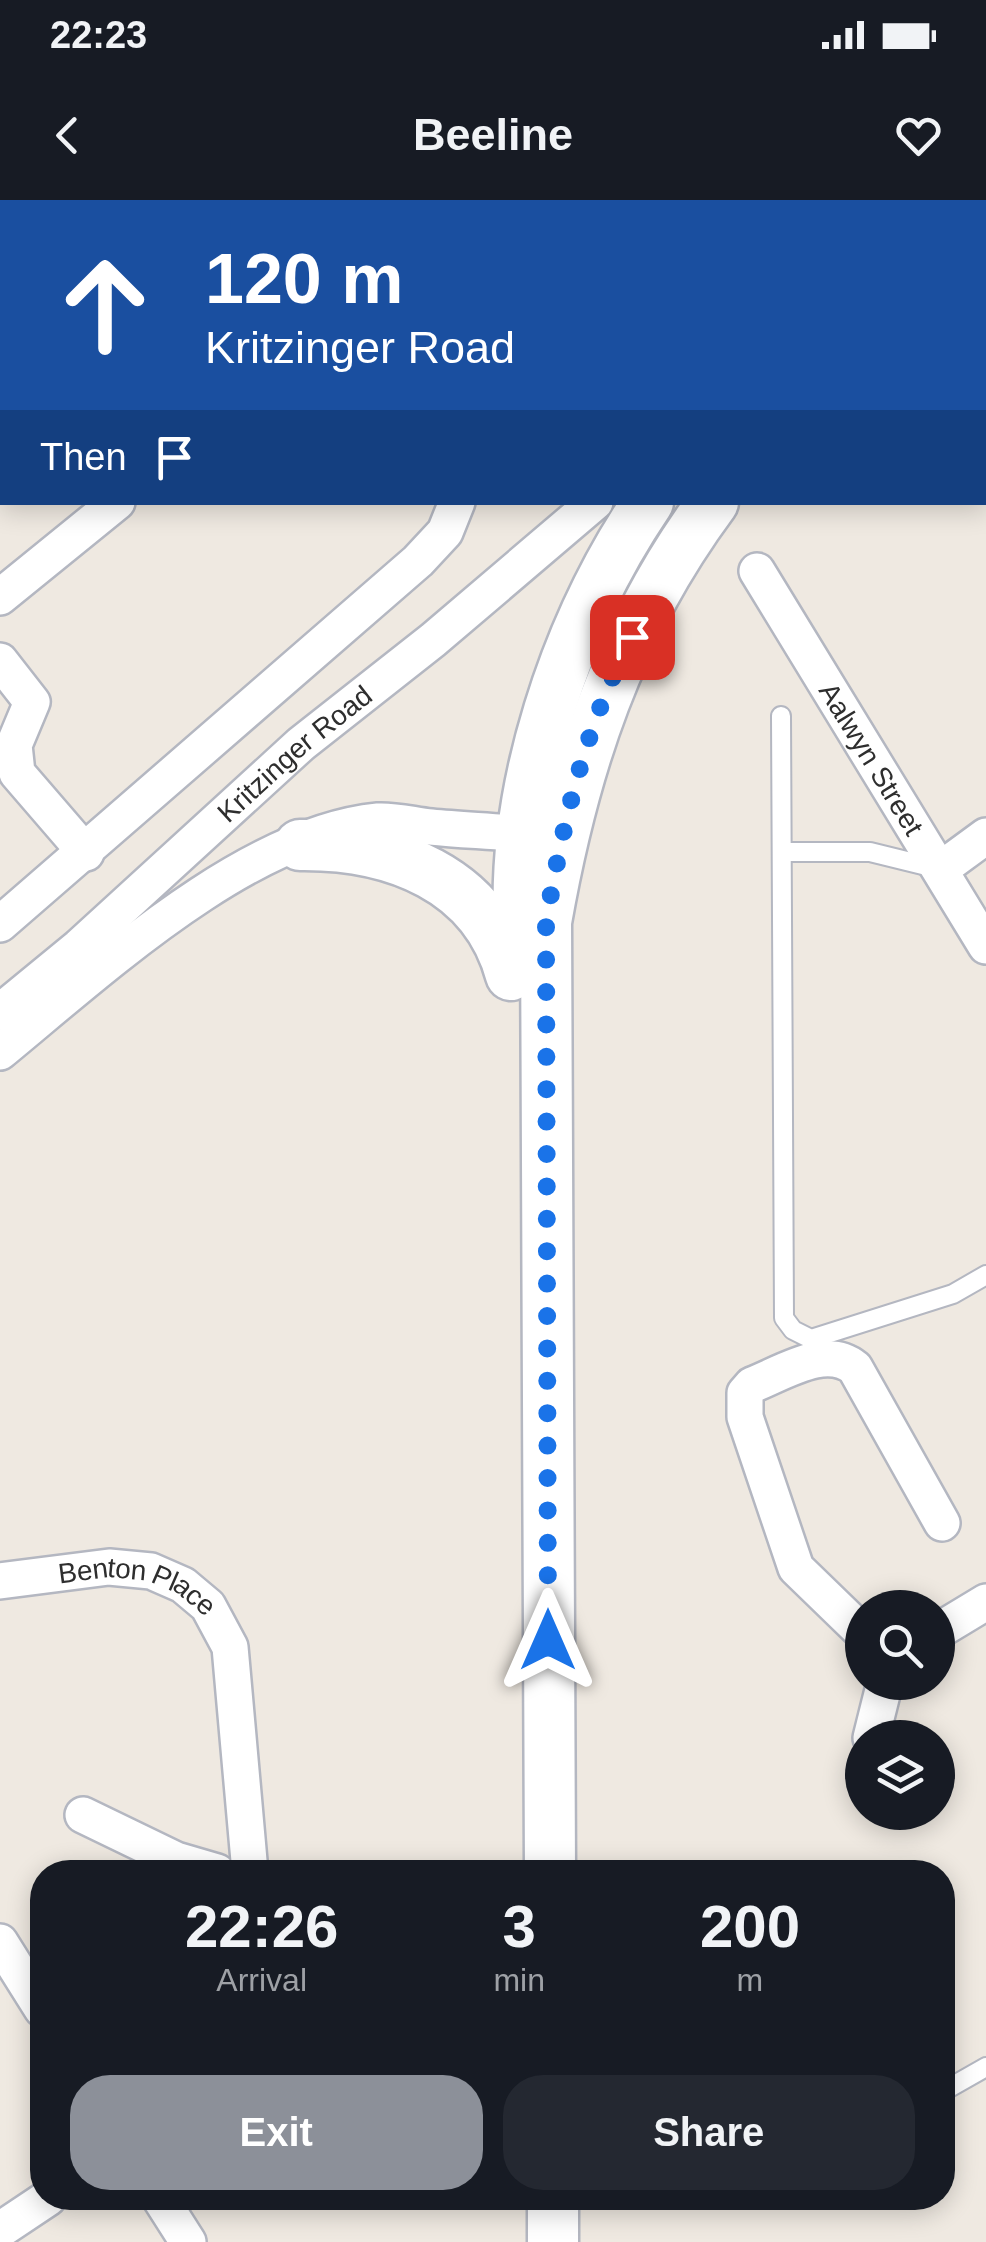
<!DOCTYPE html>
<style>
body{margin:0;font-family:Helvetica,sans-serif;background:#242831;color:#f1f3f6;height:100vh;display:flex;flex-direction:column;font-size:38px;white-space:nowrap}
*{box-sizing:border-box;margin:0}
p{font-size:32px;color:#9ea1a6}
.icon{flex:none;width:55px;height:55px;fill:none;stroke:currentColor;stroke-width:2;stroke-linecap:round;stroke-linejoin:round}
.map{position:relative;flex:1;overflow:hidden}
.details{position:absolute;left:30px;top:1660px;width:925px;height:350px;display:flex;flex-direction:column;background:#171b24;border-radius:40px;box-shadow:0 5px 25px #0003}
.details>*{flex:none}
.top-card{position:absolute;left:0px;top:0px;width:988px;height:305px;box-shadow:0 5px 25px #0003;background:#1a4fa0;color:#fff;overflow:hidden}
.controls{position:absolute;left:845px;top:1390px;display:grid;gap:20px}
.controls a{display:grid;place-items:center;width:110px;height:110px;border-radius:50%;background:#171b24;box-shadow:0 5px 25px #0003;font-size:50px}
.pin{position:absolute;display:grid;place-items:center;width:85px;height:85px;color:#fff;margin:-42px;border-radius:20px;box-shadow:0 5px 15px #0006}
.me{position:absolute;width:110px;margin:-55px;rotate:0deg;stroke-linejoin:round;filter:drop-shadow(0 0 8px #0008)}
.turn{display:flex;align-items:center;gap:35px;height:210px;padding:0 40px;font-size:45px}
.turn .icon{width:130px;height:130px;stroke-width:2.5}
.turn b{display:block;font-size:70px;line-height:85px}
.then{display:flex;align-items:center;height:95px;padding:0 40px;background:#0003;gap:20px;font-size:38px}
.eta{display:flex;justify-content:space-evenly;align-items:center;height:170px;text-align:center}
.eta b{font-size:60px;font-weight:700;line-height:70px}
.cta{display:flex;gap:20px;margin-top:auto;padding:20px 40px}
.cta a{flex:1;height:115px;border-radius:40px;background:#8c9099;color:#fff;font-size:40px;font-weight:700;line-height:115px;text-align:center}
.cta a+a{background:#242831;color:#f1f3f6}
.status{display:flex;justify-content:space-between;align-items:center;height:70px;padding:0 50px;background:#171b24;direction:ltr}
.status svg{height:28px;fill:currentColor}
header{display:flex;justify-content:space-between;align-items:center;height:130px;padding:0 40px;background:#171b24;font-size:45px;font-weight:700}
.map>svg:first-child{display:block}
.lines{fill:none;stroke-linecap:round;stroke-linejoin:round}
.lane-casing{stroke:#b4b7c1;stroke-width:22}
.street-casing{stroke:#b4b7c1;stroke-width:40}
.secondary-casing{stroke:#b4b7c1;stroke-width:55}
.lane{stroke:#fff;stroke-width:18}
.street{stroke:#fff;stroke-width:35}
.secondary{stroke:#fff;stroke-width:50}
.route{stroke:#1a73e8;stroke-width:18;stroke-dasharray:0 32.4}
.labels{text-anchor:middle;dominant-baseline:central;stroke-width:8;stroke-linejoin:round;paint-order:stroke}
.street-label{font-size:28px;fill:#2e2e2e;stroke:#fff}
</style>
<div class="status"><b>22:23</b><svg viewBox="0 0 49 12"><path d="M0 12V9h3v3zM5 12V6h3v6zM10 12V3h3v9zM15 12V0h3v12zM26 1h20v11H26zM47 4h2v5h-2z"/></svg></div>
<header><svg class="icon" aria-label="back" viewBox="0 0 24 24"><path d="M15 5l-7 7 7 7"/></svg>Beeline<svg class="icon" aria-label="heart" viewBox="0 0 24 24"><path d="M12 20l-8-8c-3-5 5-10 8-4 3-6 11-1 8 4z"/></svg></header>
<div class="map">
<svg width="986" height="2042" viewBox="0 0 986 2042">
<rect width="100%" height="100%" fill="#efe9e1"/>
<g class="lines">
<defs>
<g id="lane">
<polyline points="781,516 784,1118 793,1130 811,1139 953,1094 986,1075"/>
<polyline points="783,652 870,652 935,668"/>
<polyline points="942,1892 986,1867"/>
</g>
<g id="street">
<polyline points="118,2 121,0"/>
<polyline points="447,2 447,0"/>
<polyline points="727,2 730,0"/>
<path id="s1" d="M757,371L986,746"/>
<polyline points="0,397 117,302"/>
<polyline points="0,461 32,502 14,545 17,573 86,653"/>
<polyline points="941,669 986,636"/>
<polyline points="0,724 418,361 445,332 457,302"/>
<path id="s2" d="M0,812L79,747L301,544L433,440L595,302"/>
<path d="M0,852C100,770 246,634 378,621C395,620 413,625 431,627C461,630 491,631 522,634L540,621"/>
<path id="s3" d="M0,1381L109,1367L151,1371L183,1385L208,1406L230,1447L250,1672"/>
<polyline points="938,1431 986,1402"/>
<path d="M862,1432L796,1368L745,1217V1193L752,1185C783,1173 826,1144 855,1168L942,1323"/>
<polyline points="871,1538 885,1482"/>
<polyline points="83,1615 176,1660 217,1672"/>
<polyline points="0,1742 42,1809"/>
<polyline points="160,1998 188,2042"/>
<polyline points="0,2030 48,1998"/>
</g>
<g id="secondary">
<polyline points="969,2 972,0"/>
<polyline points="985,44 986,43"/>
<path d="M300,645C392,644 485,678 511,775"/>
<path d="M520,738C509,591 566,423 648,302"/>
<path d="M550,1672L546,722C573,568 618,430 713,302"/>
<polyline points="553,1998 553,2042"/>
</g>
</defs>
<!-- lane casing -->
<use href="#lane" class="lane-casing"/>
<!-- street casing -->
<use href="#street" class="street-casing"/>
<!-- secondary casing -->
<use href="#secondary" class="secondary-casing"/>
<!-- lane -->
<use href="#lane" class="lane"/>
<!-- street -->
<use href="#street" class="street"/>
<!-- secondary -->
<use href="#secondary" class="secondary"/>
</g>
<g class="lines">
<!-- route -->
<path class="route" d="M548,1440L546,722C563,623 585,526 632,437"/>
</g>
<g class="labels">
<!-- street labels -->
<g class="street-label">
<text stroke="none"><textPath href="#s2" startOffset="392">Kritzinger Road</textPath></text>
<text stroke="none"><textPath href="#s1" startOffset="220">Aalwyn Street</textPath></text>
<text stroke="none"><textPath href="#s3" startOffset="142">Benton Place</textPath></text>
</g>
</g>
</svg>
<div class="controls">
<a><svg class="icon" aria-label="search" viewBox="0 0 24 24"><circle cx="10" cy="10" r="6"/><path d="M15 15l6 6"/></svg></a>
<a><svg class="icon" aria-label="layers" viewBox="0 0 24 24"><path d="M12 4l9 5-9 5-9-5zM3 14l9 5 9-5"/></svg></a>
</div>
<div class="pin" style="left:632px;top:437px;background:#d93025"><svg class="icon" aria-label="arrive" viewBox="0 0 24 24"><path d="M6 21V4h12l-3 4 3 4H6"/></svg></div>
<svg class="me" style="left:548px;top:1440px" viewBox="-20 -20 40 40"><path d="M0-17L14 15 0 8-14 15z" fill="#1a73e8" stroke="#fff" stroke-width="4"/></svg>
<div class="top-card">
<div class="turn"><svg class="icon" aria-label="ahead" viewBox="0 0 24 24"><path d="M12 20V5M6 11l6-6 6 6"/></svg><div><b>120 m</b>Kritzinger Road</div></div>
<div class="then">Then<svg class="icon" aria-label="arrive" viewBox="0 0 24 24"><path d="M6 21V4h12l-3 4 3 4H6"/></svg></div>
</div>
<section class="details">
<div class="eta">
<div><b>22:26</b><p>Arrival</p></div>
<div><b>3</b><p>min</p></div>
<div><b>200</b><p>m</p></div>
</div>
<div class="cta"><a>Exit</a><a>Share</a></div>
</section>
</div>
